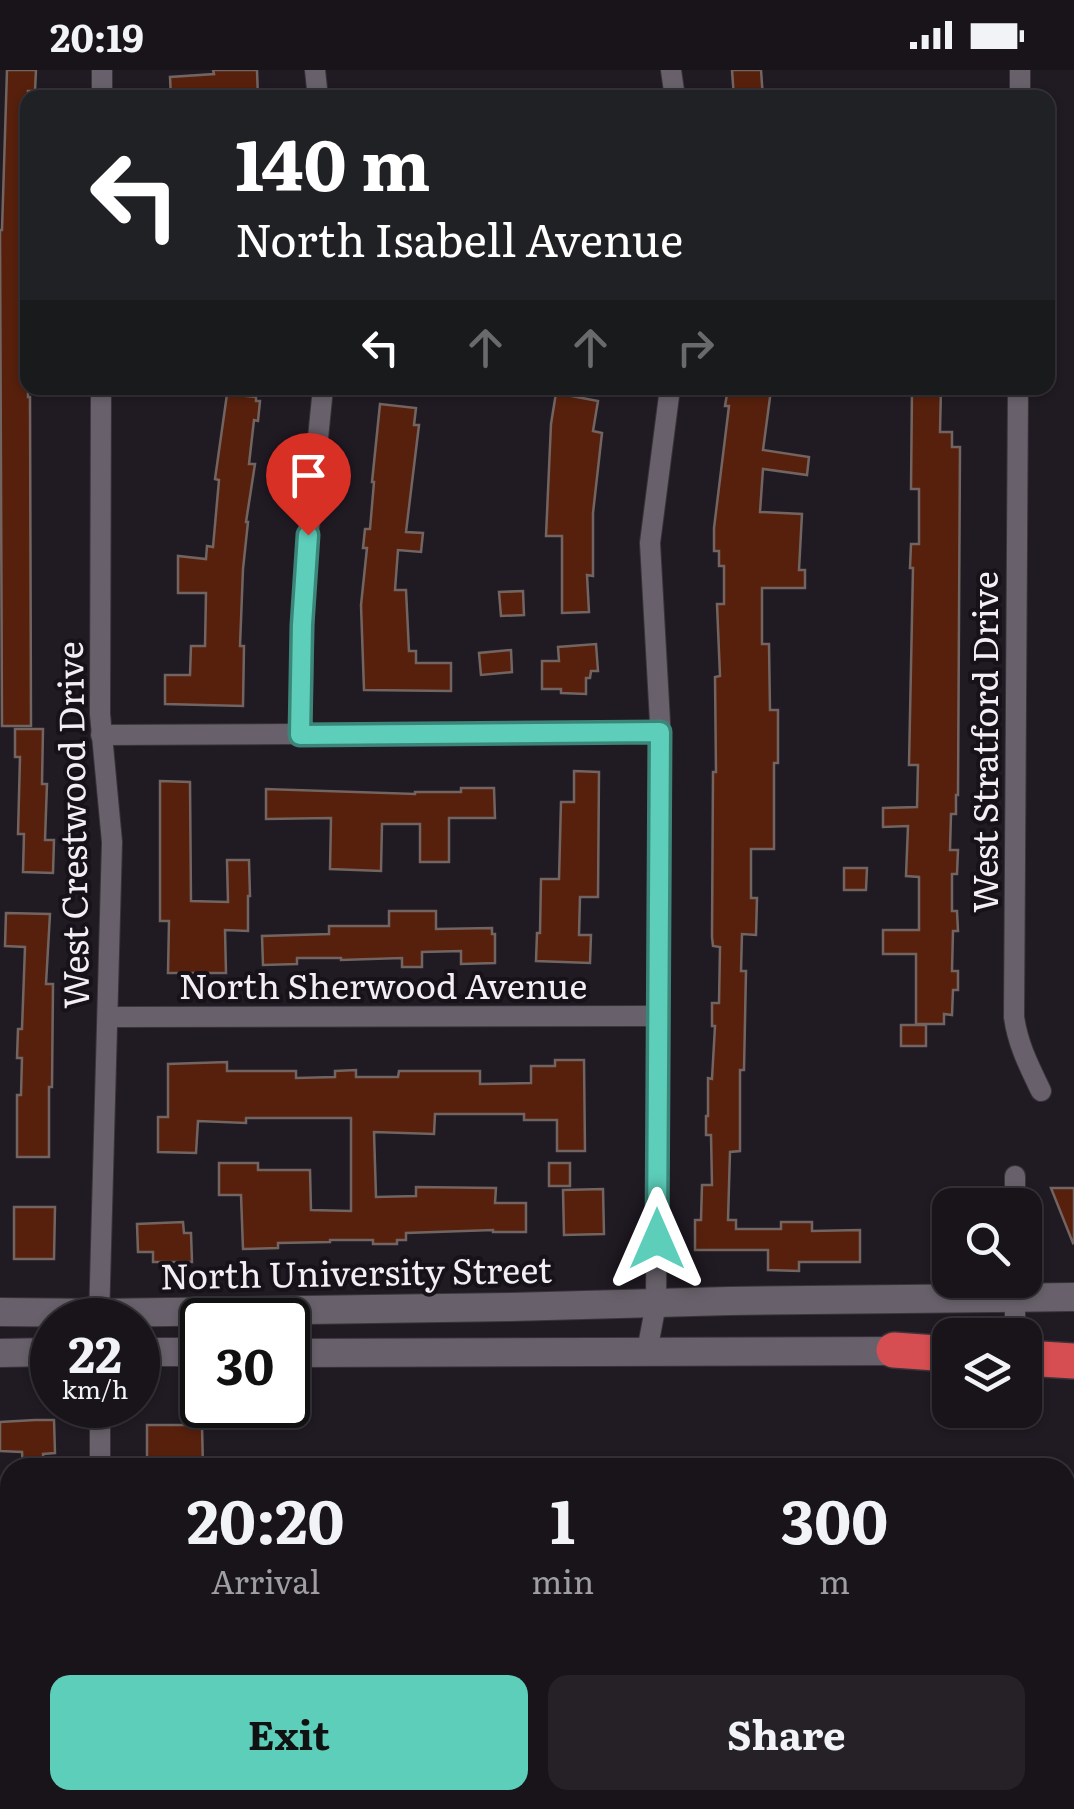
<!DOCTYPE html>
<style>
body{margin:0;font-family:Literata,serif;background:#252127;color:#f1f3f6;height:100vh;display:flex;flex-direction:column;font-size:38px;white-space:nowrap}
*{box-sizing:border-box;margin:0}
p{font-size:32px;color:#9f9ea2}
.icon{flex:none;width:55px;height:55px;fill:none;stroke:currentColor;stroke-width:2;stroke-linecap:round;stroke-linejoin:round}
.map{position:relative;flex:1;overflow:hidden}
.drawer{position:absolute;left:0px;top:1388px;width:1075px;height:352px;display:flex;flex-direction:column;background:#18141a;border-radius:30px 30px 0 0;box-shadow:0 2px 8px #0004,0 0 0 2px #363339}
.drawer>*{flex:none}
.banner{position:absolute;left:20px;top:20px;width:1035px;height:305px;border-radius:20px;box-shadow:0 2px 8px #0004,0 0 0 2px #363339;background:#202124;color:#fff;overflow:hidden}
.buttons{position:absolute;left:932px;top:1118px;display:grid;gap:20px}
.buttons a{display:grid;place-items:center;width:110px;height:110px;border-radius:20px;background:#18141a;box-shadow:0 2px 8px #0004,0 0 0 2px #363339;font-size:50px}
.speed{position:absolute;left:30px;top:1228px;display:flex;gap:20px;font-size:50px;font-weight:700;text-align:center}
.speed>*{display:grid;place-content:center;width:130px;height:130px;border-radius:50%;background:#18141a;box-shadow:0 2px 8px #0004,0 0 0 2px #363339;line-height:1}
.speed small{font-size:25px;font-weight:400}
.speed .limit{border:5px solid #111;border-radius:15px;background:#fff;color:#111}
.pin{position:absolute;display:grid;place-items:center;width:85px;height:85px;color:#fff;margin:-102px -42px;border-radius:50% 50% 50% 0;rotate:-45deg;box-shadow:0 0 10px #0007}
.pin .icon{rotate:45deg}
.me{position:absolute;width:110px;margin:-55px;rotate:0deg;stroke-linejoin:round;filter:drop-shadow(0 0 8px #0008)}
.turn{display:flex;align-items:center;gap:35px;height:210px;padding:0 50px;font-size:45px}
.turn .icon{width:130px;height:130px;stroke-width:2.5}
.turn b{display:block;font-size:70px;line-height:85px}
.lanes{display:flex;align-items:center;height:95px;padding:0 50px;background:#0003;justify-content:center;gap:50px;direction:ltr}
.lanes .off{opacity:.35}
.eta{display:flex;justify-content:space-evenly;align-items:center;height:170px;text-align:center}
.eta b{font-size:60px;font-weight:700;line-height:70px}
.button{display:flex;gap:20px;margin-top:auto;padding:20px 50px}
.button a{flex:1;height:115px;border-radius:20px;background:#5cceba;color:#111;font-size:40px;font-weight:700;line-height:115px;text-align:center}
.button a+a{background:#252127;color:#f1f3f6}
.status{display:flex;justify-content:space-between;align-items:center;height:70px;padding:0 50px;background:#18141a;direction:ltr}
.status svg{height:28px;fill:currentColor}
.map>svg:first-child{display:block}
.green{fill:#0f4a25}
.building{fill:#56200c;stroke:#726561;stroke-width:2.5}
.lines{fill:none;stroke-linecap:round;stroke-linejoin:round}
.street-casing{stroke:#39343a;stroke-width:22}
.secondary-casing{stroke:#39343a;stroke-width:30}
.highway-casing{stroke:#39343a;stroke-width:38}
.street{stroke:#68616b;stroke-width:20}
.secondary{stroke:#68616b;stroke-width:28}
.highway{stroke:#d64e51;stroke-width:35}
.route-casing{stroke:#3c8679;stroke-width:25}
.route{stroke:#5cceba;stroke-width:18}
.labels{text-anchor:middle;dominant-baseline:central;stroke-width:8;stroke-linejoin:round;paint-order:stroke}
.street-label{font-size:35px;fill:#f3eef4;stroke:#171119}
</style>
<div class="status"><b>20:19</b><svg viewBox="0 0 49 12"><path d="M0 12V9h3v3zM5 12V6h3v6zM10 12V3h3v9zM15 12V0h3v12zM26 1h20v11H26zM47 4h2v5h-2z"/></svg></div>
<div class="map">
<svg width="1074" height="1739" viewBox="0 0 1074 1739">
<rect width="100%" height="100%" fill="#201a23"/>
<!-- green -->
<polygon class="green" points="368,1730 850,1730 902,1739 368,1739"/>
<!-- building -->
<g class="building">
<polygon points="7,0 36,0 35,21 28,21 28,327 30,327 31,656 2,656 0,160 2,160"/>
<polygon points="213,0 257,0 258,28 171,28 170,7 214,4"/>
<polygon points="732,0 761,0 763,28 734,28"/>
<polygon points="728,318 771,320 763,380 809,387 807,405 763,399 760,442 802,444 799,500 805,500 805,518 762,518 762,574 769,574 770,640 778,640 778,693 774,693 774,779 751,779 751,828 757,828 756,865 742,864 741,901 746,901 744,1000 740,1000 740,1081 730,1082 728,1150 736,1150 736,1159 781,1159 781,1152 812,1152 812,1161 860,1160 860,1192 799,1192 799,1201 768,1200 768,1180 695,1180 695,1150 701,1150 702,1115 712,1115 711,1065 706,1065 706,1046 708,1046 708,1008 712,1009 715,956 712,956 712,933 719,933 720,877 713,876 712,867 713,702 716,702 715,607 720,606 717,534 724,534 724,496 719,496 719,481 714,481 714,458 729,336 725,336"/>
<polygon points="912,318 941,318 940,362 952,362 952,377 960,377 958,725 956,725 956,744 951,744 950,780 958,780 957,804 952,804 952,841 957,841 958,861 953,861 952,901 958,901 958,920 953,920 952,945 944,944 944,954 916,954 916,884 883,884 883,860 919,860 919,807 906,806 908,756 883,757 883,738 917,737 918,695 909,695 913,498 910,498 911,474 919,474 919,419 911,419"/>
<polygon points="556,323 598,331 593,361 602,363 593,443 593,506 587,505 589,542 562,543 562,466 546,466 551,354"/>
<polygon points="227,324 256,327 256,331 260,331 258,351 254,350 249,394 255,394 246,452 248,452 243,499 240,576 244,576 243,636 165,634 165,605 190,605 191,576 205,576 206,523 178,523 178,486 206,489 207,476 213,477 219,410 215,409"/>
<polygon points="380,334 416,338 414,355 419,355 406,462 423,463 421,482 398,480 395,520 406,520 409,581 416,581 416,593 451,593 451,621 364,620 361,535 367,478 363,478 365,459 370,459 374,412 372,412"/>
<polygon points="523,521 524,545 501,546 499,522"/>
<polygon points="596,574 598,601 591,601 590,608 586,608 586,624 561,623 561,619 542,619 542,591 559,591 558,577"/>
<polygon points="511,580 512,602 481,605 479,583"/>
<polygon points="15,659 43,659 42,714 47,714 45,770 54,770 53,803 23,802 24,764 18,764 20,687 15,687"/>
<polygon points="574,701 599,702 598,827 580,827 579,865 591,865 590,893 536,891 537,863 540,863 541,809 559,809 561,732 574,732"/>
<polygon points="160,711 190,712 191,831 228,832 227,790 249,790 250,826 248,826 248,861 225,860 226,903 168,903 169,851 160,851"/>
<polygon points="461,718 494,718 495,748 449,748 449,792 420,792 420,754 382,754 381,801 330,799 331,748 266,749 266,719 415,724 415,722 461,722"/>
<polygon points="844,798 867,798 866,820 844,820"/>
<polygon points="389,841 436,841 436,859 492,858 492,864 495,864 495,893 461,894 461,881 422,882 422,897 402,897 402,888 341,890 341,888 297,888 297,894 263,895 262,866 329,864 329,856 389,856"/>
<polygon points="6,843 50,844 46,914 53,914 52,1017 49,1017 49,1087 17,1087 17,1025 21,1025 22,988 17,988 18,959 22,959 25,877 5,876"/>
<rect x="901" y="955" width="25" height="21"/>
<polygon points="555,990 584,990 585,1081 557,1081 557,1050 524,1050 524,1044 435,1044 434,1064 374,1062 376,1127 416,1126 416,1117 496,1118 495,1133 526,1133 526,1162 493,1162 493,1160 406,1163 406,1170 397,1170 397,1174 373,1174 373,1170 330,1170 330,1172 278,1173 278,1178 243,1179 241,1125 219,1125 219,1093 258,1093 258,1100 310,1100 311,1140 351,1141 351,1048 246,1048 246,1053 198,1051 196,1083 158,1082 158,1047 168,1047 168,994 227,992 227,1001 296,1001 296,1008 335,1007 335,1001 356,1000 356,1007 398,1007 399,1001 480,1001 480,1014 531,1013 531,996 555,996"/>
<rect x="549" y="1093" width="21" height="23"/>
<polygon points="1051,1118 1074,1118 1074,1172 1073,1173"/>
<polygon points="603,1119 604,1164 564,1165 563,1120"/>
<polygon points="14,1137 55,1137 54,1189 14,1189"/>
<polygon points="183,1152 184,1163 191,1163 192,1192 153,1192 153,1182 138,1182 137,1154"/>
<polygon points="35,1350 54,1350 55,1383 43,1384 44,1398 23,1398 22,1382 0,1381 0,1352"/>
<polygon points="147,1355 202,1355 203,1398 147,1398"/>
</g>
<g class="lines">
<defs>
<g id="street">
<polyline points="315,0 318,28"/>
<polyline points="671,0 675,28"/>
<polyline points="102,28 102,0"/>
<polyline points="1020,28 1020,0"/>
<path d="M1018,318L1014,947C1018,975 1029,996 1041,1021"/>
<polyline points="101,665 660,662"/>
<polyline points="301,665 305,498 323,318"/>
<polyline points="108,947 658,946"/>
<polyline points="1015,1135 1015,1106"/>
<polyline points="99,1250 112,772 100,644 101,318"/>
<polyline points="1015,1265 1015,1210"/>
<polyline points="647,1281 656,1234 660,652 650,473 670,318"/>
<polyline points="100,1398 100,1335"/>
<polyline points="0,1615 10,1615"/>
<polyline points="103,1730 103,1739"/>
</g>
<g id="secondary">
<polyline points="0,1242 99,1243 511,1237 729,1231 1074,1227"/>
<polyline points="138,1282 202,1282"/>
<polyline points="0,1283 52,1282"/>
<polyline points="288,1283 911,1281"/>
</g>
<g id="highway">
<polyline points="894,1280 950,1284"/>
<polyline points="1025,1288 1074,1291"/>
</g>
</defs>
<!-- street casing -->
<use href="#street" class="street-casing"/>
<!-- secondary casing -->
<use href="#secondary" class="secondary-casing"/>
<!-- highway casing -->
<use href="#highway" class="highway-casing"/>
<!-- street -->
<use href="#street" class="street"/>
<!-- secondary -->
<use href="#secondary" class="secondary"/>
<!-- highway -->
<use href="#highway" class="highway"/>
</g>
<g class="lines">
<defs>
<polyline id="route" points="308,465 302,555 300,665 660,662 657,1169"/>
</defs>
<!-- route casing -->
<use href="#route" class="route-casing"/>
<!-- route -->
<use href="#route" class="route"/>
</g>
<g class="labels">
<!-- street labels -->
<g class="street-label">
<text transform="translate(983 672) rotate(-90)">West Stratford Drive</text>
<text transform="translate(71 755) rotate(-91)">West Crestwood Drive</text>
<text x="383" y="914">North Sherwood Avenue</text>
<text transform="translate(356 1201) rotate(-1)">North University Street</text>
</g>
</g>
</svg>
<div class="buttons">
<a><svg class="icon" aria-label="search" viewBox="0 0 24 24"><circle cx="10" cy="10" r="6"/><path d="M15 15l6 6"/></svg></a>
<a><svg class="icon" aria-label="layers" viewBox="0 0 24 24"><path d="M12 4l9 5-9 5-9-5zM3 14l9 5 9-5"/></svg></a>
</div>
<div class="speed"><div>22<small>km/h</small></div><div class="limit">30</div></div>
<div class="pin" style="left:308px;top:465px;background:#d93025"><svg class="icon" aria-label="arrive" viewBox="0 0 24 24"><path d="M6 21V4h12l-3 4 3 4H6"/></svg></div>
<svg class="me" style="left:657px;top:1169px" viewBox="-20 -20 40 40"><path d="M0-17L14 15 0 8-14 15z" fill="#5cceba" stroke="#fff" stroke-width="4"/></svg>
<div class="banner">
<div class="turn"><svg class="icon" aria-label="left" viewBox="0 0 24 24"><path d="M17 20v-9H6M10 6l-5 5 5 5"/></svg><div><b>140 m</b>North Isabell Avenue</div></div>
<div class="lanes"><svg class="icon" aria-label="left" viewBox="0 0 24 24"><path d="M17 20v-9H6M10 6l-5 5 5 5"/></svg><svg class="icon off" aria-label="ahead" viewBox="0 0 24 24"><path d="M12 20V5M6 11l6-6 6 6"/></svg><svg class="icon off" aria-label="ahead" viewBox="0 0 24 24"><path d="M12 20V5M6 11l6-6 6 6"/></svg><svg class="icon off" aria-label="right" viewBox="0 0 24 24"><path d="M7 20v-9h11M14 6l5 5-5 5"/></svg></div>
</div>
<section class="drawer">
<div class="eta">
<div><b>20:20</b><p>Arrival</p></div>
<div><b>1</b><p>min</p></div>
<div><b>300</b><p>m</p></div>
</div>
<div class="button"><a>Exit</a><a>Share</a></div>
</section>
</div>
